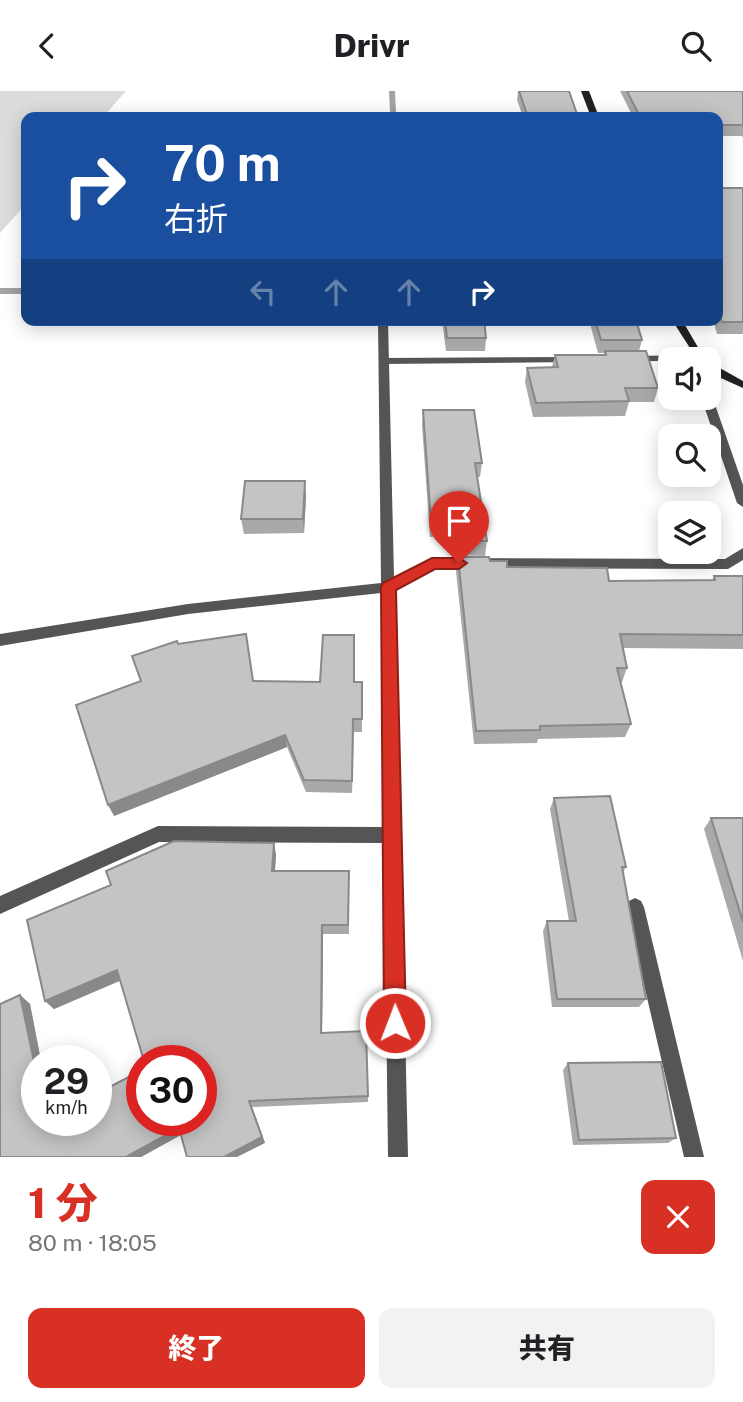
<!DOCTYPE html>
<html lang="ja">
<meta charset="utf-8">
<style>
body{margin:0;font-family:"Public Sans","Noto Sans JP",sans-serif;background:#f2f2f2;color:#202124;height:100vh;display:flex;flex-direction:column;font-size:26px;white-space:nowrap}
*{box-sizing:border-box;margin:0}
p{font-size:23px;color:#757577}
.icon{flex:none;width:38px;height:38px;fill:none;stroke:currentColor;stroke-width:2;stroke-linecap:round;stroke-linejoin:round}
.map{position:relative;height:1066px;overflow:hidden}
.side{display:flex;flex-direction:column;background:#fff;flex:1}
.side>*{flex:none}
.top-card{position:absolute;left:21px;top:21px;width:702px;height:214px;border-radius:14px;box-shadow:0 4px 18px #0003;background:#1a4fa0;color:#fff;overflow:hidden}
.buttons{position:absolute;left:658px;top:256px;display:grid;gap:14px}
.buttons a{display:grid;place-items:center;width:63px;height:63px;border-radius:14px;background:#fff;box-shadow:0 4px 18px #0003;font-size:35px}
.speed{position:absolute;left:21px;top:954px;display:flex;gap:14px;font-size:35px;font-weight:700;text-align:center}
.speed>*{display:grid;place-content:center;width:91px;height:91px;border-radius:50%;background:#fff;box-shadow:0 4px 18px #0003;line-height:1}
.speed small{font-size:18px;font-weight:400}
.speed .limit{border:10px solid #d22;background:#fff;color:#111}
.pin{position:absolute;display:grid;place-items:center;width:60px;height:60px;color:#fff;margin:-72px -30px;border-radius:50% 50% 50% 0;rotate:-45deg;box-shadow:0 0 7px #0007}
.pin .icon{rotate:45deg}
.me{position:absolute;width:77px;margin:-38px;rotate:359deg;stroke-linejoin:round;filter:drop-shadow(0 0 5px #0008)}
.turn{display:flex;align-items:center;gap:24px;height:147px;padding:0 28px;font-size:32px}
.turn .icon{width:91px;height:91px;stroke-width:2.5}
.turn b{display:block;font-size:49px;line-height:60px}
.lanes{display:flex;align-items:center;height:66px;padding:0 28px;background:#0003;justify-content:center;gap:35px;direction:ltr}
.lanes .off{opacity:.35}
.round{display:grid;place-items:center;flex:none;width:74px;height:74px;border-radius:14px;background:#f2f2f2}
.overview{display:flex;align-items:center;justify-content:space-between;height:119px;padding:0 28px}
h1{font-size:42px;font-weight:800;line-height:52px;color:#d93025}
.cta{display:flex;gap:14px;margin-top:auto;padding:14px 28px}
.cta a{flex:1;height:80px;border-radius:14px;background:#d93025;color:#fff;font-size:28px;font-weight:800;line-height:80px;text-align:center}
.cta a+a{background:#f2f2f2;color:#202124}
header{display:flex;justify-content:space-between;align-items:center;height:91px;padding:0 28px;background:#fff;font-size:32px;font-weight:800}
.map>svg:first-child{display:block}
.green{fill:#dcdcdc}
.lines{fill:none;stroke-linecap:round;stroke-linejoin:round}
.stream{fill:#a3a3a3;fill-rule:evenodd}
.lane{fill:#555;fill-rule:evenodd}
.street{fill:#555;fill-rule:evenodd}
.secondary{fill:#222;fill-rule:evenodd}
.wall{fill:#a9a9a9}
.shaded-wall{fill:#898989}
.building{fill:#c4c4c4;stroke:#898989;stroke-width:2}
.route{fill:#d93025;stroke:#8d1f18;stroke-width:2}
</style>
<header><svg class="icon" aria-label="back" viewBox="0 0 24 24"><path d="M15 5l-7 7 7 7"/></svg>Drivr<svg class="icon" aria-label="search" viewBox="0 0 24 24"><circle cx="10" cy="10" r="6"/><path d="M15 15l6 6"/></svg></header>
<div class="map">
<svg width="743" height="1066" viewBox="0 0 743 1066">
<rect width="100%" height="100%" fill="#fff"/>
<!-- green -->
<polygon class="green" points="0,0 126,0 103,26 26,26 26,113 0,142"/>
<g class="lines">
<!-- stream -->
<g class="stream">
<polygon points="389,0 395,0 396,21 393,26 387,26 390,21"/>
<rect x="0" y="197" width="26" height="6"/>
</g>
<!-- lane -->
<g class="lane">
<polygon points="702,264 707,268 631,271 626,268 631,265"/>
<polygon points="572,266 577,269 576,271 384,273 379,270 384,267"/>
<polygon points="635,807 641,810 644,816 704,1066 684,1066 626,816 629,810"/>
</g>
<!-- street -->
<g class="street">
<polygon points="378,229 388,229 394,486 432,467 725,468 743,457 743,469 728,478 434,477 395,499 408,1066 388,1066 384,752 159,751 0,823 0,805 158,735 384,736 381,502 188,523 0,555 0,543 188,513 381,492"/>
<polygon points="716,278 721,281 712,305 743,394 743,416 737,412 701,306 709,306 709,286 712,279"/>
</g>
<!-- secondary -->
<g class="secondary">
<polygon points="581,0 589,0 599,26 591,26"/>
<polygon points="672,229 682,229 699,258 708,268 697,268"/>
<polygon points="709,271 743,290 743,297 712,283 709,280"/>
</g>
</g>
<!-- wall -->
<g class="wall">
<polygon points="518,0 569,0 578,26 523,26 517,9"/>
<polygon points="620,0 743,0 743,47 742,45 718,45 718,26 633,26"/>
<polygon points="718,97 743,97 743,243 717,243 713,229 718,229"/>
<polygon points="442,229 484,229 486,247 485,260 446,260"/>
<polygon points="589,229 636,229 642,249 639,260 658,297 654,311 629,311 625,325 533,326 525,291 527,277 552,276 555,264 604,264 604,262 598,262"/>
<polygon points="423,319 482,372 480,386 477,386 487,450 485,465 455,464 453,445 430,446 422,334"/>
<polygon points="306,405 304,442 244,443 241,428"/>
<polygon points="458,466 490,470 507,476 609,490 712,489 714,485 743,485 743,558 623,557 627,577 622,591 620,591 631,633 625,646 538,648 537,652 474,653 456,480"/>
<polygon points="178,553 254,590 362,591 362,641 354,641 352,702 306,701 287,656 114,725"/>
<polygon points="554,707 626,776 623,781 646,908 639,916 552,916 543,840 547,830 569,830 550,718"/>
<polygon points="711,727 743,727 743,870 704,738"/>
<polygon points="276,763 275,780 349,791 349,843 323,843 322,942 368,1005 368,1011 252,1016 265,1052 181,1044 141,1066 0,1066 20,904 30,913 41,970 37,970 37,1029 201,1029 120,890 54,918 45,910 111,794"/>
<polygon points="568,972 676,1047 668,1052 573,1054 563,979"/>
</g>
<!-- shaded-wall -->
<g class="shaded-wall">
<polygon points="305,390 306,405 304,442 303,428"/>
<polygon points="285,644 287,656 114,725 108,714"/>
<polygon points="274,752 276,763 274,791 272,780"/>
<polygon points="322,834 323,843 322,950 321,942"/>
<polygon points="117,879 123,888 54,918 45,910"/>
<polygon points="20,904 30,913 41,970 37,970 37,985"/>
<polygon points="249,1010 252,1016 265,1052 237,1066 224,1066"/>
<polygon points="179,1037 184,1042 141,1066 126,1066"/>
</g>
<!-- building -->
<g class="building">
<polygon points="519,0 569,0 578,26 528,26"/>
<polygon points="627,0 743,0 743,34 718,34 718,26 640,26"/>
<polygon points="718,97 743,97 743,231 722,231 718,219"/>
<polygon points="445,229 484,229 486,247 447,247"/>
<polygon points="595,229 636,229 642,249 601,249"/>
<polygon points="605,260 646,260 658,297 625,297 629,310 536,312 527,277 558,276 555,264 606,264"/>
<polygon points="423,319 474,319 482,372 475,372 487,450 456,450 454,431 431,431"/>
<polygon points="245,390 305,390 303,428 241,428"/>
<polygon points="458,466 489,466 490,470 507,470 507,476 607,477 609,490 715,489 714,485 743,485 743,544 620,543 627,577 617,577 631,633 540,635 540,639 476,640"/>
<polygon points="246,543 253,590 320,591 323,544 354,544 354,591 362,591 362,628 353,628 352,690 304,689 285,644 108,714 76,614 141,590 132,565 177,550 178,553"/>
<polygon points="610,705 626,776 622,776 646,908 557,908 547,830 576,830 554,707"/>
<polygon points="711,727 743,727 743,831"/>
<polygon points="174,750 274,752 272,780 349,780 348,834 322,834 321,942 366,940 368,1005 249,1010 262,1046 224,1066 187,1066 179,1037 126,1066 0,1066 0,913 20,904 37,985 37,1029 96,1029 96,1003 142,979 142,1029 201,1029 201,970 144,970 117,879 45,910 27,829 111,794 106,780"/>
<polygon points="661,971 676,1047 579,1049 568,972"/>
</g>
<!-- route -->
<polygon class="route" points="432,467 459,467 467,472 459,478 435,478 396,499 406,932 402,939 395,943 387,939 384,932 381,496 383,492"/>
</svg>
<div class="buttons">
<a><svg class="icon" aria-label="sound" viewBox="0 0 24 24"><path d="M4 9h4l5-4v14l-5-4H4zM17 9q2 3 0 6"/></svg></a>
<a><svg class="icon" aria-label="search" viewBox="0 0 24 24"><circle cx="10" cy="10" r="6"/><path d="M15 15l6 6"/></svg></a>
<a><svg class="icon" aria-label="layers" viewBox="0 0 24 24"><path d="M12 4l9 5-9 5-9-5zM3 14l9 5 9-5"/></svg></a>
</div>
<div class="speed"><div>29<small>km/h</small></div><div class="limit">30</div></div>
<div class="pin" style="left:459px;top:472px;background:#d93025"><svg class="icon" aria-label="arrive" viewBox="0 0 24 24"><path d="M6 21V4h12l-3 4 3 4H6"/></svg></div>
<svg class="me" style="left:395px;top:932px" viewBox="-20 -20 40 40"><circle r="17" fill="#d93025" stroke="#fff" stroke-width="3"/><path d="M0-11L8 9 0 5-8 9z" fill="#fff"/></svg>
<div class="top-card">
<div class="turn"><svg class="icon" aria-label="right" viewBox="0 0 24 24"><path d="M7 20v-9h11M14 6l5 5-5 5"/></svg><div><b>70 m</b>右折</div></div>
<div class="lanes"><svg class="icon off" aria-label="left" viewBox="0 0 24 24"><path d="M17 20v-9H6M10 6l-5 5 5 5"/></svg><svg class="icon off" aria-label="ahead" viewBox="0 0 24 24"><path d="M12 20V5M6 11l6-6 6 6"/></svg><svg class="icon off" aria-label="ahead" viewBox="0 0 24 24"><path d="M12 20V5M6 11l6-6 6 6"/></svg><svg class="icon" aria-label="right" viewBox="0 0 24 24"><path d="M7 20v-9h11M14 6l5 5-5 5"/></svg></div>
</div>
</div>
<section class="side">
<div class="overview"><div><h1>1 分</h1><p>80 m · 18:05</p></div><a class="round" style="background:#d93025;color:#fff"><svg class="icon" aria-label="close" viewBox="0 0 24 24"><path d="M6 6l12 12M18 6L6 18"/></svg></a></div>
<div class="cta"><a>終了</a><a>共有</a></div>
</section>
